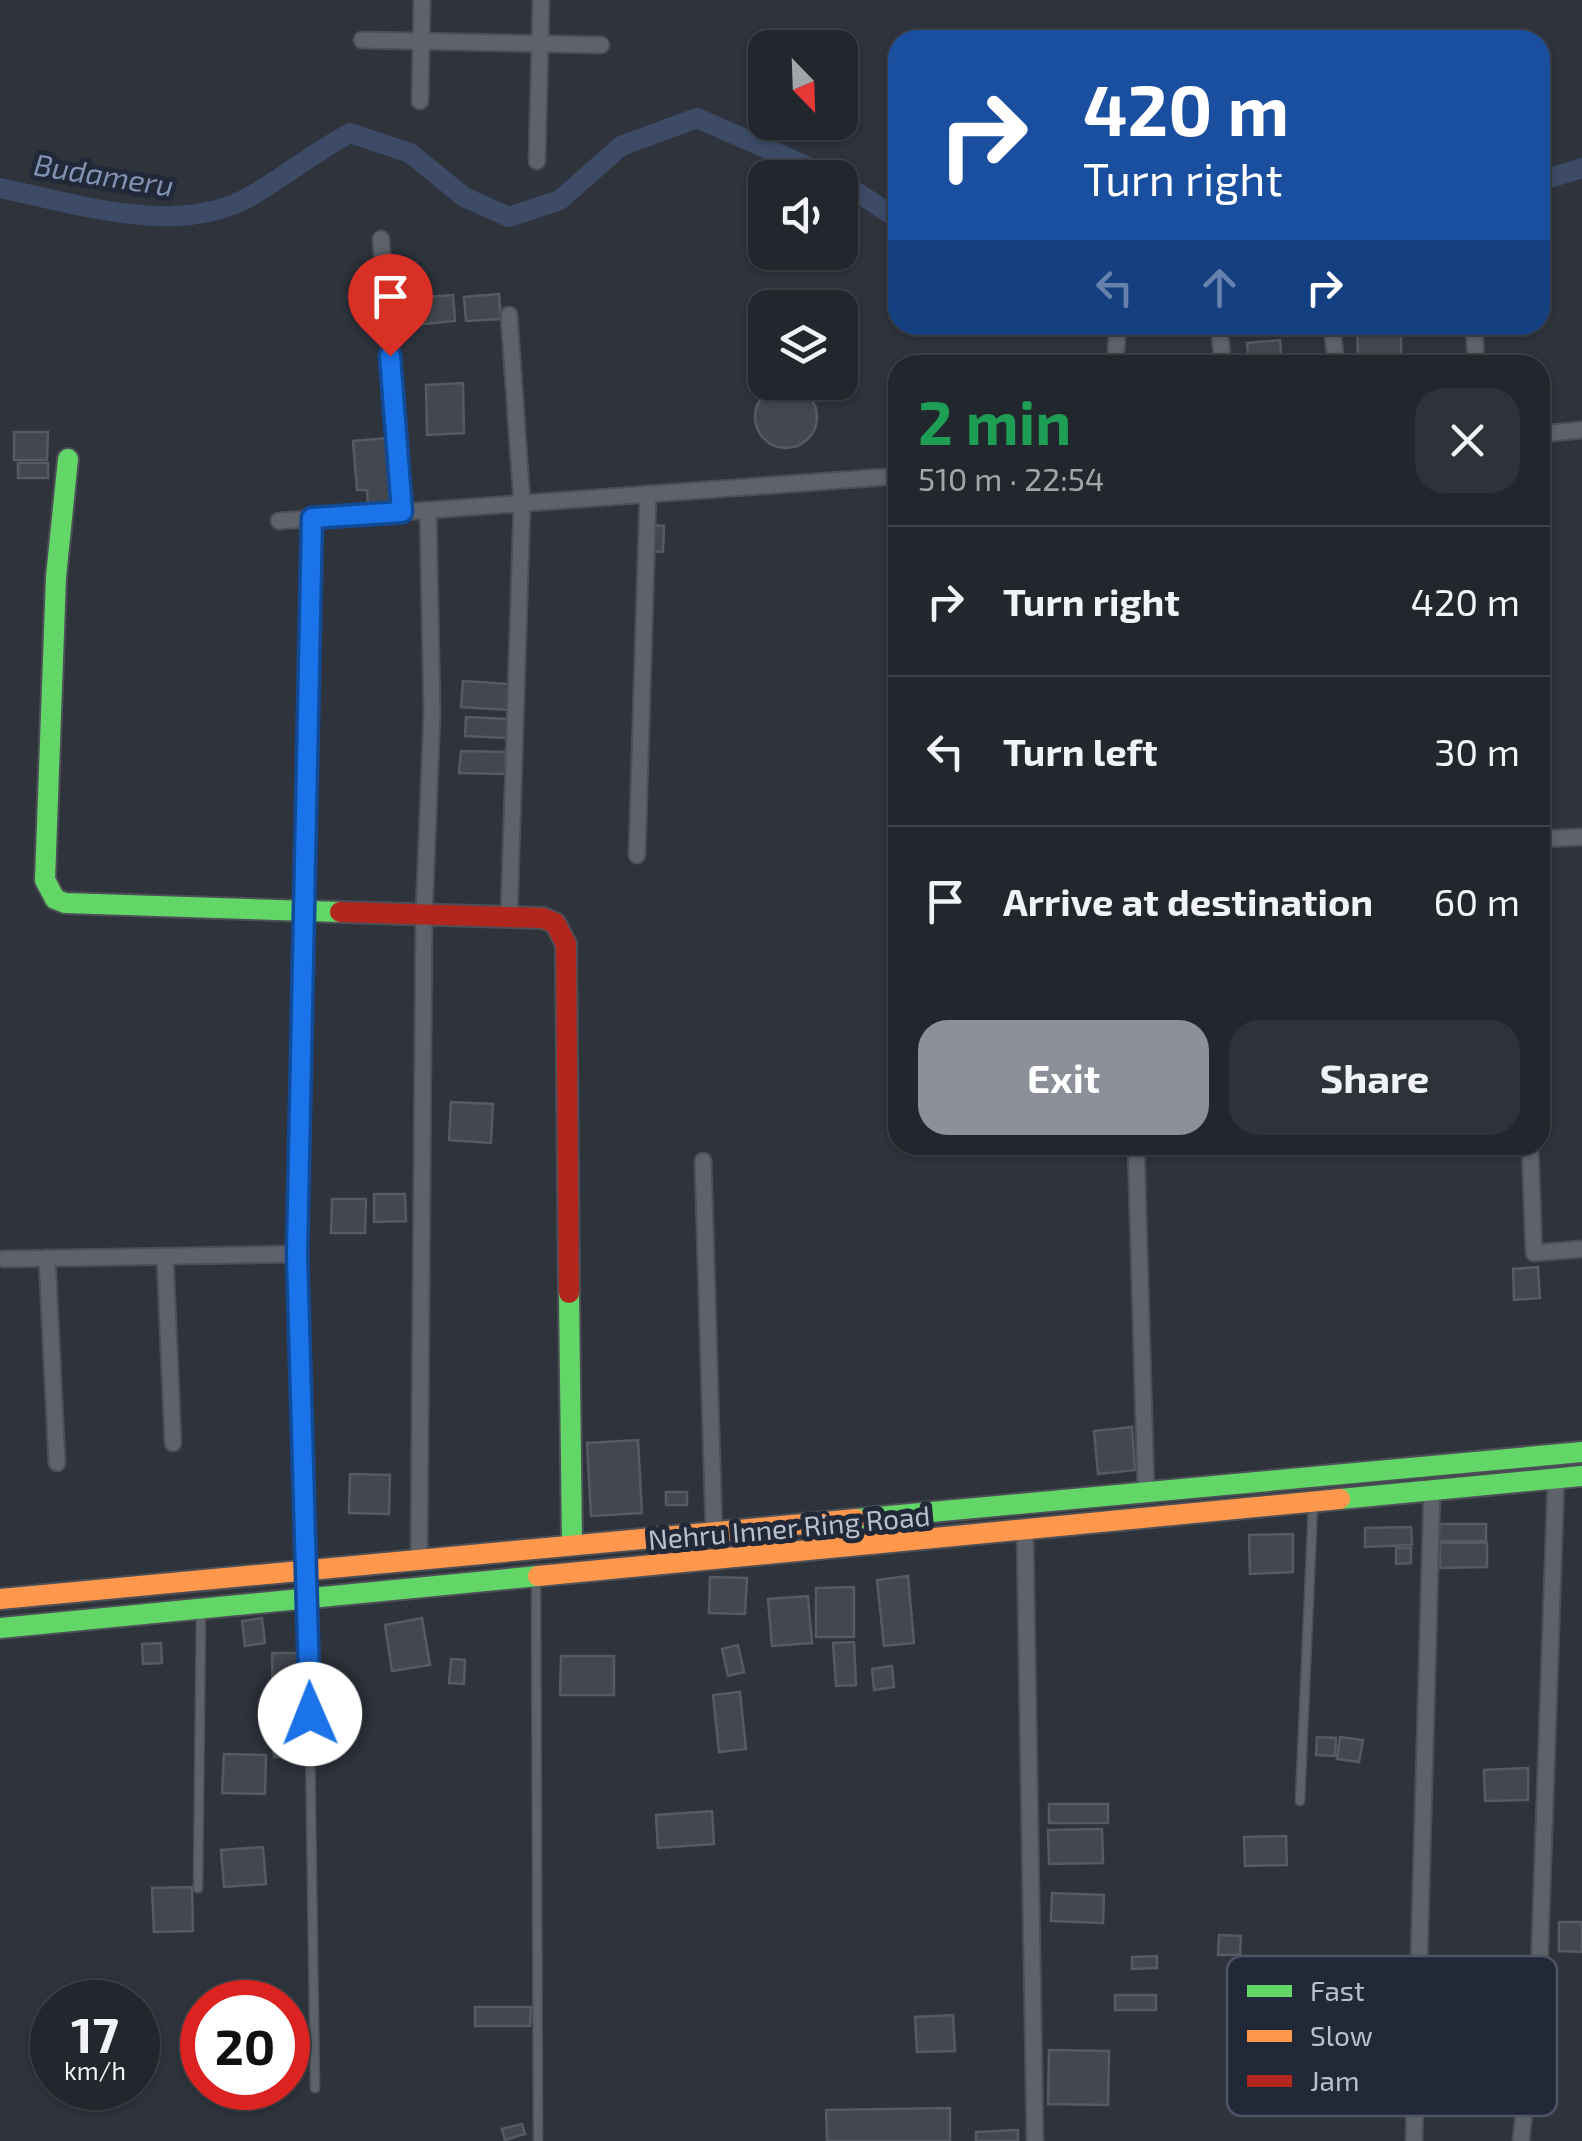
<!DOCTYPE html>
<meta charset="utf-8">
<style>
body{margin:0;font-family:"Exo 2",sans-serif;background:#2e3239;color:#f1f3f6;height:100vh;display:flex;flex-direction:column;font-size:38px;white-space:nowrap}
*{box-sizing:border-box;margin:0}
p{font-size:32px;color:#a2a5aa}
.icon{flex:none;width:55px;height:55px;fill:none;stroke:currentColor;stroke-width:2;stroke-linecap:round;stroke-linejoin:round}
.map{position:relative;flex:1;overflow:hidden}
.drawer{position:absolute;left:888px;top:355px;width:662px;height:800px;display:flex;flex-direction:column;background:#22262d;border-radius:30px;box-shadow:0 2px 8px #0004,0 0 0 2px #3f4349}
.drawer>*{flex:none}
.guide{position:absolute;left:888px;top:30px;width:662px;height:305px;border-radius:30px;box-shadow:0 2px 8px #0004,0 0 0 2px #3f4349;background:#1a4fa0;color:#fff;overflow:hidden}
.needle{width:65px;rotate:157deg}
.fabs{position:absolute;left:748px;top:30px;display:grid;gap:20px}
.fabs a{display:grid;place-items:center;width:110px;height:110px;border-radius:20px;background:#22262d;box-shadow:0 2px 8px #0004,0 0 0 2px #3f4349;font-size:50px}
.speed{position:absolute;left:30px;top:1980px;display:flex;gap:20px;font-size:50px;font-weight:700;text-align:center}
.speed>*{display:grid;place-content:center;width:130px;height:130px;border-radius:50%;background:#22262d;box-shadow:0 2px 8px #0004,0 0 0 2px #3f4349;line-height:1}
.speed small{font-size:25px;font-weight:400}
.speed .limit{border:15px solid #d22;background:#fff;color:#111}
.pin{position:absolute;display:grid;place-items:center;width:85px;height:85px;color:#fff;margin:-102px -42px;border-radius:50% 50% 50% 0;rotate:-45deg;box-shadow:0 0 10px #0007}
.pin .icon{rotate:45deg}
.me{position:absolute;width:110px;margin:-55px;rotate:359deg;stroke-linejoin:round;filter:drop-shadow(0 0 8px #0008)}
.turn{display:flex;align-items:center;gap:35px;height:210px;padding:0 30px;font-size:45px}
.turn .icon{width:130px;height:130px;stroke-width:2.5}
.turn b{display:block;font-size:70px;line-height:85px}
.lanes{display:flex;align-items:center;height:95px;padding:0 30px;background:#0003;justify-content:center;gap:50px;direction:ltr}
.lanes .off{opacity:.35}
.round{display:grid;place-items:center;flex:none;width:105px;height:105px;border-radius:30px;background:#2e3239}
.head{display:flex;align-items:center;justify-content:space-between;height:170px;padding:0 30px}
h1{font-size:60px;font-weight:700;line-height:75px;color:#1e9e55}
.primary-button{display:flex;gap:20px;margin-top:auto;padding:20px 30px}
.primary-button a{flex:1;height:115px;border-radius:30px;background:#8c9099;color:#fff;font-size:40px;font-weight:700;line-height:115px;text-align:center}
.primary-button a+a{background:#2e3239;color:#f1f3f6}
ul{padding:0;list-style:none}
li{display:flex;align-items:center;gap:30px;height:150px;padding:0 30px;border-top:2px solid #3f4349}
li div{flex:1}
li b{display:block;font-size:38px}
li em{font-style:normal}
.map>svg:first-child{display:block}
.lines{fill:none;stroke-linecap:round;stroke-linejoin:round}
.canal{stroke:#3d4b66;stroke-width:20}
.building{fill:#43474f;stroke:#565b63;stroke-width:2.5}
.lane-casing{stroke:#4c4f56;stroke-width:11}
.street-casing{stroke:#4c4f56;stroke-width:19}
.fast-casing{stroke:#4c4f56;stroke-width:24}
.slow-casing{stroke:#4c4f56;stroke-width:24}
.jam-casing{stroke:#4c4f56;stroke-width:24}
.lane{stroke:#5e626a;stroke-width:8}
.street{stroke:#5e626a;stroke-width:15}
.fast{stroke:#63d668;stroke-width:20}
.slow{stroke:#ff974d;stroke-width:20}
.jam{stroke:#b3261e;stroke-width:20}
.route-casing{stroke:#114b97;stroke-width:25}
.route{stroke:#1a73e8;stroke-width:18}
.labels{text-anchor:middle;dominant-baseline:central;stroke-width:10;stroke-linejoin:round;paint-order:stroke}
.street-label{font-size:28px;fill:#b9bfcb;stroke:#212837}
.water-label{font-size:30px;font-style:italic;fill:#8292b2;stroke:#212837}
.key{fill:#212837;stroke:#4f5563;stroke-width:2.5}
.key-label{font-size:28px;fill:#b9bfcb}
</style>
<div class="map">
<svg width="1582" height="2141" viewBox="0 0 1582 2141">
<rect width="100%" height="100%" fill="#2e333c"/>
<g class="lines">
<!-- canal -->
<g class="canal">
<polyline points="840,181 898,219"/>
<polyline points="1540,181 1582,168"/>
<path d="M0,188C77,204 179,238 251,196C285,176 315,152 350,133L410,153L464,197L509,217L560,200L621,146L697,118L834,178"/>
</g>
</g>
<!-- building -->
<g class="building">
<polygon points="499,294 501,319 466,321 464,297"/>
<polygon points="453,295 455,321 415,325 413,298"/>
<polygon points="1286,325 1318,325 1318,327 1287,330"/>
<polygon points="1357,329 1401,329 1401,354 1358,355"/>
<polygon points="1280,340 1282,365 1249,365 1247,343"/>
<polygon points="463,383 464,433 427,435 426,385"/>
<circle cx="786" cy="417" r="31"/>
<polygon points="14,432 48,432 47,460 14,460"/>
<polygon points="388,438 392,503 368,505 367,490 357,490 353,441"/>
<rect x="18" y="463" width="30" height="15"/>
<polygon points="651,525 664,526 663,552 650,551"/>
<polygon points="463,681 509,684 507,710 461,707"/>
<polygon points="466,717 509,719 508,738 465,736"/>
<polygon points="461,751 506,752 505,774 459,773"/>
<polygon points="451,1102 493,1104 491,1143 449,1140"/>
<polygon points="374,1194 405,1194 406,1221 374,1222"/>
<polygon points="332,1199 366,1199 365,1233 331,1233"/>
<polygon points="1538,1267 1540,1298 1514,1300 1513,1269"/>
<polygon points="1132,1427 1135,1470 1098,1474 1094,1431"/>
<polygon points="638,1440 642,1513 591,1516 587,1443"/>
<polygon points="350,1474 390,1475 389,1514 349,1513"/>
<rect x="666" y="1492" width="21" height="13"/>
<rect x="1439" y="1524" width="47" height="17"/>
<polygon points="1411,1527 1412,1545 1365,1547 1365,1528"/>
<polygon points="1293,1534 1293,1572 1250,1574 1249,1535"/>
<polygon points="1440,1543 1487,1543 1487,1567 1440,1568"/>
<polygon points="1396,1548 1411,1548 1411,1563 1396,1564"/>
<polygon points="908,1576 914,1643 884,1646 877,1580"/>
<polygon points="710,1577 747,1578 745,1614 709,1613"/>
<polygon points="854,1587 854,1637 816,1637 816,1588"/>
<polygon points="808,1596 812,1643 772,1646 768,1599"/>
<polygon points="262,1618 265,1643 245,1646 242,1621"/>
<polygon points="422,1618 430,1665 392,1671 385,1625"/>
<polygon points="854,1642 856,1685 836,1686 833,1643"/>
<polygon points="161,1643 162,1663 143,1664 142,1644"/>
<polygon points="738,1645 744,1672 728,1676 722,1649"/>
<polygon points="272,1653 300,1653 302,1756 274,1757"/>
<polygon points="561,1656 614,1656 614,1695 560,1695"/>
<polygon points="451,1659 465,1660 464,1684 449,1683"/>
<polygon points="892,1666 894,1687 874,1690 872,1669"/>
<polygon points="740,1692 746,1749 719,1752 713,1695"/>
<polygon points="1317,1737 1336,1738 1335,1756 1316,1755"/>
<polygon points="1340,1737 1363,1740 1359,1762 1337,1759"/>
<polygon points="224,1754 266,1755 265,1794 222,1793"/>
<polygon points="1528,1768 1528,1800 1485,1801 1484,1770"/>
<rect x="1049" y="1804" width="59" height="19"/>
<polygon points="712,1811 714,1844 658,1848 656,1815"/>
<polygon points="1102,1829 1103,1863 1049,1864 1048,1830"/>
<polygon points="1286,1836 1287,1865 1245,1866 1244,1837"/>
<polygon points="263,1847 266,1884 224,1887 221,1850"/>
<polygon points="192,1887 193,1931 154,1932 152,1888"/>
<polygon points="1052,1893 1104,1895 1103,1923 1051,1921"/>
<polygon points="1559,1922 1582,1922 1582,1952 1559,1951"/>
<polygon points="1219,1935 1241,1936 1240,1955 1218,1955"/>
<polygon points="1157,1956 1157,1968 1132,1969 1132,1957"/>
<rect x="1115" y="1995" width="41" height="15"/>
<polygon points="475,2007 531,2007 530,2026 475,2026"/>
<polygon points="953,2015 955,2051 917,2052 915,2017"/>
<polygon points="1049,2050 1109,2051 1108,2105 1048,2104"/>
<polygon points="950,2108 950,2141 827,2141 826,2110"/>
<polygon points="522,2124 525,2134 505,2140 502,2129"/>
<polygon points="1018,2130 1018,2141 976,2141 976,2132"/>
</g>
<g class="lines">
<defs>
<g id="lane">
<polyline points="536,1581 538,2141"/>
<polyline points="308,1603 315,2088"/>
<polyline points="1300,1801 1313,1505"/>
<polyline points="198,1888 201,1611"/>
</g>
<g id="street">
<polyline points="362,40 601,45"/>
<polyline points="420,101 422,0"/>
<polyline points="537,161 541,0"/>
<polyline points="381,239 402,512"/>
<polyline points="509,315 522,503 509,917"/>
<polyline points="1219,325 1223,365"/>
<polyline points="1332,325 1336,365"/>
<polyline points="1474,325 1476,365"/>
<polyline points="1115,365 1118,325"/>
<polyline points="1540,434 1582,430"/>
<polyline points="279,521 898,476"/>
<polyline points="1540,839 1582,837"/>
<polyline points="637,855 648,494"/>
<polyline points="1136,1145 1146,1492"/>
<polyline points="1530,1145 1534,1253 1582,1249"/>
<polyline points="703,1161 714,1532"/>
<polyline points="165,1256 173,1443"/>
<polyline points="47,1258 57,1463"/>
<polyline points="4,1259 297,1254"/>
<polyline points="1025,1533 1035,2141"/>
<polyline points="419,1558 424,915 432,713 428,510"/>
<polyline points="308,1601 297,1254 312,519"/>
<polyline points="1416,2060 1529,2066"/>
<polyline points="1414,2141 1432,1491"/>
<polyline points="1521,2141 1539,1974 1556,1478"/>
</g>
<g id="fast">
<polyline points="68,459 56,577 45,880 55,899 65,903 340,912"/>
<polyline points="569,1293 572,1545"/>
<polyline points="1340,1499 1582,1476"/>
<polyline points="856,1519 1582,1452"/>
<polyline points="0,1628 538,1576"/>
</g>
<g id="slow">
<polyline points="538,1576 1340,1499"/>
<polyline points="0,1599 856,1519"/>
</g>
<polyline id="jam" points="340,912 543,918 555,923 566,944 569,1293"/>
</defs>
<!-- lane casing -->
<use href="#lane" class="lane-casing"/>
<!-- street casing -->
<use href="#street" class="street-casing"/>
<!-- fast casing -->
<use href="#fast" class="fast-casing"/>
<!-- slow casing -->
<use href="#slow" class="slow-casing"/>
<!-- jam casing -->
<use href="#jam" class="jam-casing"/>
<!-- lane -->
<use href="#lane" class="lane"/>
<!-- street -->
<use href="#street" class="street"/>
<!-- fast -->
<use href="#fast" class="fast"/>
<!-- slow -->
<use href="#slow" class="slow"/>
<!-- jam -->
<use href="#jam" class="jam"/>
</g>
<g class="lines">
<defs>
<polyline id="route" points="310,1714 297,1254 312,518 402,512 390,356"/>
</defs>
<!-- route casing -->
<use href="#route" class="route-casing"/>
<!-- route -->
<use href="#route" class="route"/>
</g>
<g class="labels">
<!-- street labels -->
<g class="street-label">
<text transform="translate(789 1527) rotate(-5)">Nehru Inner Ring Road</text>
</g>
<!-- water labels -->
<g class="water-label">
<text transform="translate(104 174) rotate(9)">Budameru</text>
</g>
</g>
<!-- legend -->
<rect x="1227" y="1956" width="330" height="160" rx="15" class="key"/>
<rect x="1247" y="1985" width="45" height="12" fill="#63d668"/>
<rect x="1247" y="2030" width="45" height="12" fill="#ff974d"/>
<rect x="1247" y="2075" width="45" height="12" fill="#b3261e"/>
<g class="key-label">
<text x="1310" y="2001">Fast</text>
<text x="1310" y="2046">Slow</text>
<text x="1310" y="2091">Jam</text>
</g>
</svg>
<div class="fabs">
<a><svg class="needle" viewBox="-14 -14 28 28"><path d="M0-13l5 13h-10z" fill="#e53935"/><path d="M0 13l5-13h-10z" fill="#a2a5aa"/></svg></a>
<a><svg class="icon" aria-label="sound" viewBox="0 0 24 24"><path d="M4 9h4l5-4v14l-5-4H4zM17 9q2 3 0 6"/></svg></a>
<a><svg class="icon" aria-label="layers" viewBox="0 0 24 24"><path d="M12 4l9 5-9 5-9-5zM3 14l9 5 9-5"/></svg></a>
</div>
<div class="speed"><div>17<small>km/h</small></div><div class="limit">20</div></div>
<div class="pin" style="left:390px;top:356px;background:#d93025"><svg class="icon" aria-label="arrive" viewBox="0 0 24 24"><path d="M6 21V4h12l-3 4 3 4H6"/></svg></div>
<svg class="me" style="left:310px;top:1714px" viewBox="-20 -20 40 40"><circle r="19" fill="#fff"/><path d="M0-13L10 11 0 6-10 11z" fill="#1a73e8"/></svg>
<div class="guide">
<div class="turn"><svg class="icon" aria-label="right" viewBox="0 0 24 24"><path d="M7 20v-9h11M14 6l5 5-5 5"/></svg><div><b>420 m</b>Turn right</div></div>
<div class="lanes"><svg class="icon off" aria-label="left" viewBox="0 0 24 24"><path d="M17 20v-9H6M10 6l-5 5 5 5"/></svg><svg class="icon off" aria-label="ahead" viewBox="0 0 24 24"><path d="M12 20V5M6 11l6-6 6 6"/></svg><svg class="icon" aria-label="right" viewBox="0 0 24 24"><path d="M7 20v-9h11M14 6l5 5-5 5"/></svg></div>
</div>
<section class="drawer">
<div class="head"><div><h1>2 min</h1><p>510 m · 22:54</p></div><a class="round"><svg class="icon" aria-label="close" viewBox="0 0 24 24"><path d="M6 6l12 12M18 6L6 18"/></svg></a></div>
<ul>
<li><svg class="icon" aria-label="right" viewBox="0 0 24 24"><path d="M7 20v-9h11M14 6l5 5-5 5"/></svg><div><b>Turn right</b></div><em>420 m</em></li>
<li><svg class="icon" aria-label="left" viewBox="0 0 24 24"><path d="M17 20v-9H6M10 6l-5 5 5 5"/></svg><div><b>Turn left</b></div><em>30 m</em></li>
<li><svg class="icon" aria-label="arrive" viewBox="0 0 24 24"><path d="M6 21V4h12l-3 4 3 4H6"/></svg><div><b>Arrive at destination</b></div><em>60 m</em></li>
</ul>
<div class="primary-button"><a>Exit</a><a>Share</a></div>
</section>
</div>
